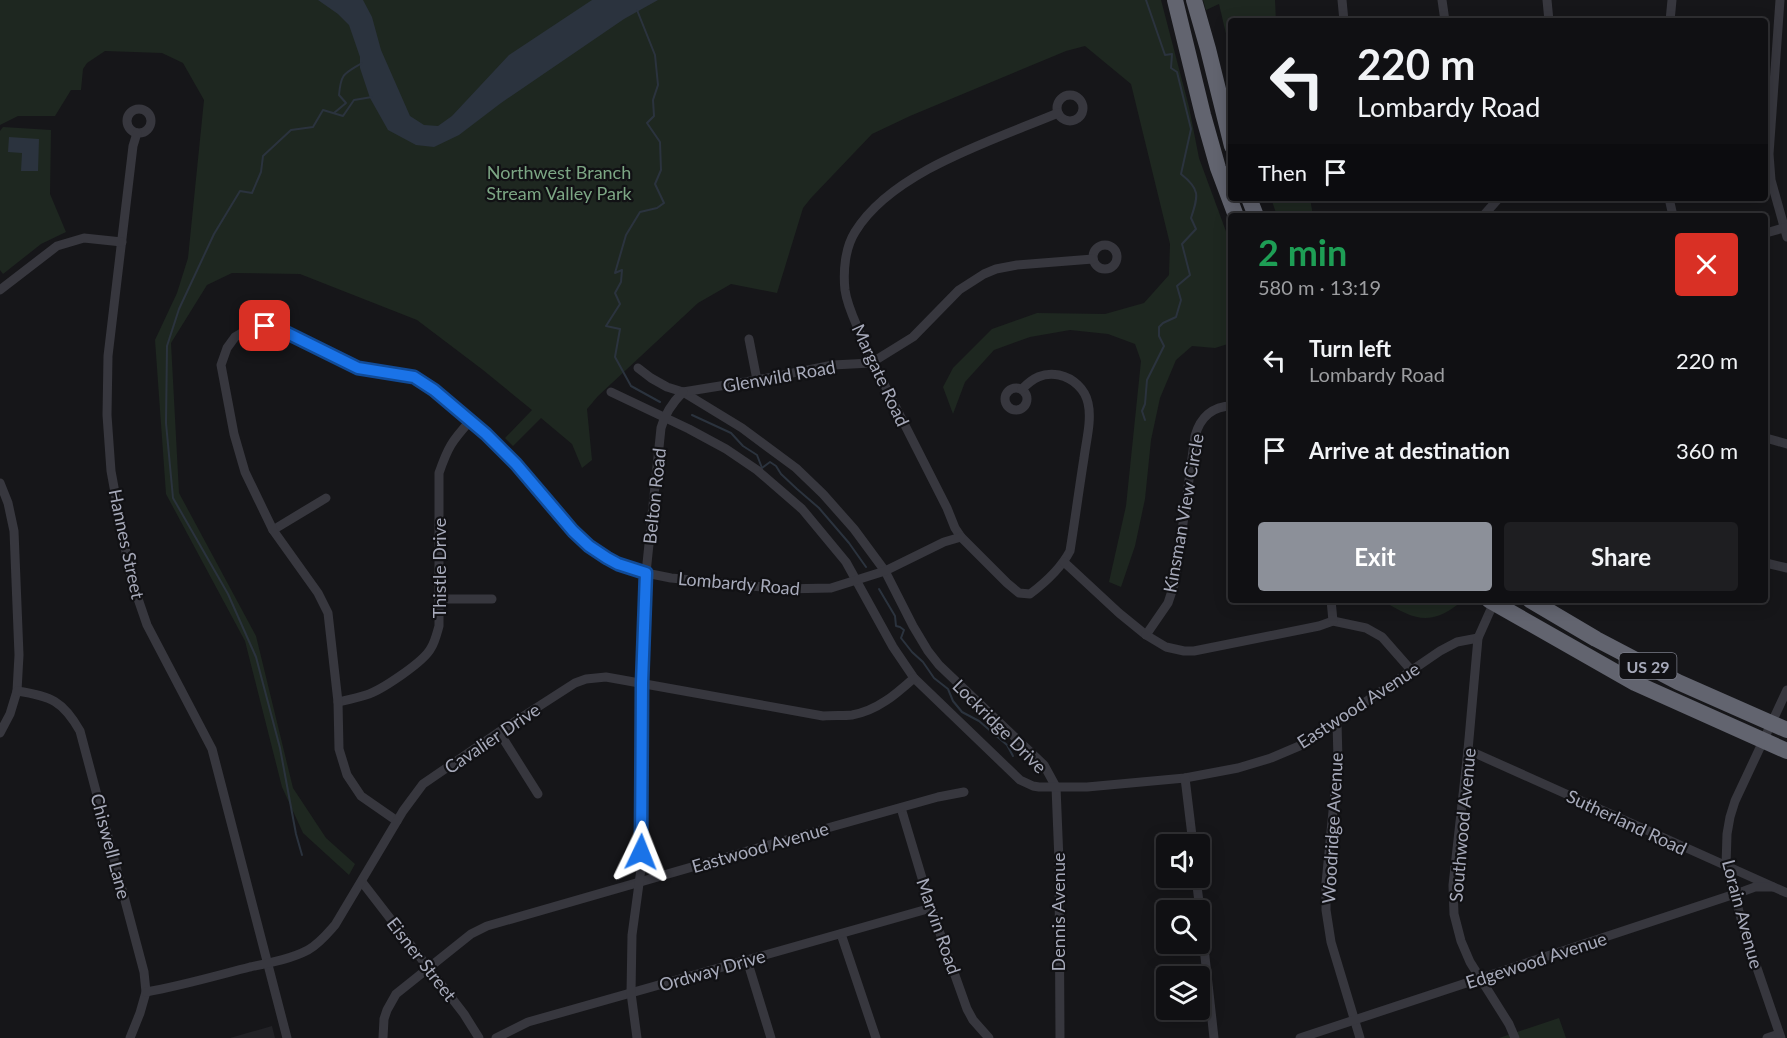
<!DOCTYPE html>
<meta charset="utf-8">
<style>
body{margin:0;font-family:Lato,sans-serif;background:#1e1e21;color:#f1f3f6;height:100vh;display:flex;flex-direction:column;font-size:22px;white-space:nowrap}
*{box-sizing:border-box;margin:0}
p{font-size:20px;color:#9c9da0}
.icon{flex:none;width:33px;height:33px;fill:none;stroke:currentColor;stroke-width:2;stroke-linecap:round;stroke-linejoin:round}
.map{position:relative;flex:1;overflow:hidden}
.panel{position:absolute;left:1228px;top:213px;width:540px;height:390px;display:flex;flex-direction:column;background:#101013;border-radius:6px;box-shadow:0 3px 15px #0003,0 0 0 2px #303033}
.panel>*{flex:none}
.banner{position:absolute;left:1228px;top:18px;width:540px;height:183px;border-radius:6px;box-shadow:0 3px 15px #0003,0 0 0 2px #303033;background:#101013;color:#f1f3f6;overflow:hidden}
.fabs{position:absolute;left:1156px;top:834px;display:grid;gap:12px}
.fabs a{display:grid;place-items:center;width:54px;height:54px;border-radius:6px;background:#101013;box-shadow:0 3px 15px #0003,0 0 0 2px #303033;font-size:30px}
.pin{position:absolute;display:grid;place-items:center;width:51px;height:51px;color:#fff;margin:-26px;border-radius:12px;box-shadow:0 3px 9px #0006}
.me{position:absolute;width:66px;margin:-33px;rotate:2deg;stroke-linejoin:round;filter:drop-shadow(0 0 4px #0008)}
.turn{display:flex;align-items:center;gap:21px;height:126px;padding:0 30px;font-size:27px}
.turn .icon{width:78px;height:78px;stroke-width:2.5}
.turn b{display:block;font-size:42px;line-height:51px}
.then{display:flex;align-items:center;height:57px;padding:0 30px;background:#0003;gap:12px;font-size:22px}
.round{display:grid;place-items:center;flex:none;width:63px;height:63px;border-radius:6px;background:#1e1e21}
.head{display:flex;align-items:center;justify-content:space-between;height:102px;padding:0 30px}
h1{font-size:36px;font-weight:700;line-height:45px;color:#1e9e55}
.button{display:flex;gap:12px;margin-top:auto;padding:12px 30px}
.button a{flex:1;height:69px;border-radius:6px;background:#8c9099;color:#fff;font-size:24px;font-weight:700;line-height:69px;text-align:center}
.button a+a{background:#1e1e21;color:#f1f3f6}
ul{padding:0;list-style:none}
li{display:flex;align-items:center;gap:18px;height:90px;padding:0 30px}
li div{flex:1}
li b{display:block;font-size:22px}
li em{font-style:normal}
.map>svg:first-child{display:block}
.built{fill:#222226}
.green{fill:#1e2720}
.water{fill:#2b333e}
.lines{fill:none;stroke-linecap:round;stroke-linejoin:round}
.stream{stroke:#2b333e;stroke-width:2}
.street{stroke:#37373e;stroke-width:9}
.highway{stroke:#62646f;stroke-width:16}
.route-casing{stroke:#114b97;stroke-width:15}
.route{stroke:#1a73e8;stroke-width:10}
.labels{text-anchor:middle;dominant-baseline:central;stroke-width:4.5;stroke-linejoin:round;paint-order:stroke}
.shield{fill:#111114;stroke:#7a7c88;stroke-width:1.5}
.shield-label{font-size:16px;font-weight:bold;fill:#a7aaba}
.park-label{font-size:18px;fill:#7ca684;stroke:#111114}
.street-label{font-size:18px;fill:#a7aaba;stroke:#111114}
</style>
<div class="map">
<svg width="1787" height="1038" viewBox="0 0 1787 1038">
<rect width="100%" height="100%" fill="#161619"/>
<!-- built -->
<polygon class="built" points="272,1026 275,1038 230,1038"/>
<!-- green -->
<g class="green">
<polygon points="0,0 1161,0 1189,107 1199,158 1231,245 1231,343 1215,348 1192,346 1176,360 1160,398 1151,440 1145,499 1135,546 1121,587 1109,582 1126,506 1141,361 1135,344 1108,334 1070,330 1030,337 994,350 965,382 953,414 943,387 953,368 992,329 1037,313 1105,314 1144,303 1169,275 1170,244 1131,84 1085,46 1066,51 910,116 872,134 811,198 803,208 777,293 731,284 698,303 598,396 587,409 592,460 582,468 572,444 541,418 513,446 505,438 532,410 483,370 417,320 300,274 232,273 207,285 171,343 179,493 256,636 293,788 326,838 355,864 349,875 303,833 282,787 245,641 166,494 155,340 177,293 188,258 204,100 183,63 162,53 105,51 87,63 83,69 81,90 71,90 55,116 18,116 0,125"/>
<polygon points="1203,0 1275,0 1276,21 1232,21 1231,55 1219,4 1206,10"/>
<polygon points="3,127 51,130 50,194 66,232 41,244 3,274 0,270 0,131"/>
<polygon points="1271,198 1310,198 1313,216 1277,216"/>
<path d="M1384,600H1456L1457,605C1429,626 1413,619 1385,602Z"/>
<polygon points="1559,1018 1566,1038 1499,1038"/>
</g>
<!-- water -->
<g class="water">
<polygon points="318,0 363,0 372,17 381,50 410,116 424,125 438,126 452,116 509,55 592,0 658,0 624,19 501,103 459,135 434,147 416,145 388,130 370,98 360,68 360,57 349,25 338,14"/>
<polygon points="9,137 39,139 38,171 21,171 22,153 8,152"/>
</g>
<g class="lines">
<!-- stream -->
<g class="stream">
<polyline points="637,10 655,55 658,85 653,100 654,116 647,123 660,142 661,170 655,184 664,203 657,208 640,212 626,235 615,273 622,270 621,282 615,293 620,304 606,326 620,329 615,357 631,386 660,402"/>
<path d="M334,113L346,103L339,95C341,73 344,74 362,63"/>
<polyline points="692,415 731,433 743,446 757,455 762,468 770,462 776,466 781,474 797,489 819,508 849,543 866,567"/>
<path d="M1145,420L1142,411L1145,404L1147,380L1164,346L1159,336V327L1163,323L1176,317L1181,300L1177,286L1190,275L1182,244L1196,229L1191,218C1198,196 1201,190 1181,174L1191,129L1177,72L1171,68L1172,54L1165,55L1146,0"/>
<polyline points="879,589 895,616 896,626 900,627 904,630 901,638 912,652 923,662 934,678 948,689 953,701 962,712 979,721 1007,745 1013,756"/>
<polyline points="302,855 296,834 280,748 256,657 228,594 173,498 166,423 167,346 179,309 214,234 240,191 252,193 261,172 263,156 291,130 313,127 323,110 343,116 354,100 372,97"/>
</g>
<!-- street -->
<g class="street">
<polyline points="1342,0 1344,21"/>
<polyline points="1442,0 1445,21"/>
<polyline points="1547,0 1549,21"/>
<polyline points="1780,0 1769,154 1771,180 1787,237"/>
<polyline points="1670,21 1672,0"/>
<circle cx="1070" cy="108" r="13"/>
<circle cx="139" cy="121" r="12"/>
<polyline points="137,133 133,146 108,356 107,415 111,471 128,563 135,590 147,625 212,749 287,1038"/>
<polyline points="1669,198 1673,216"/>
<polyline points="1483,216 1499,198"/>
<polyline points="1766,233 1787,227"/>
<circle cx="1105" cy="257" r="12"/>
<polyline points="0,290 57,246 84,238 122,242"/>
<polyline points="749,339 757,380"/>
<polyline points="638,368 651,378 667,387 683,392 742,428 796,468 823,494 854,529 885,571 913,626 928,651 939,665 1044,765 1056,787 1059,861 1060,1038"/>
<circle cx="1016" cy="399" r="11"/>
<path d="M1022,389C1033,378 1043,372 1059,375C1073,378 1085,389 1088,403C1092,420 1086,441 1084,458C1079,489 1075,520 1070,551C1061,568 1046,582 1030,594L1019,593L1007,583L961,537L955,528L947,508L881,378C870,362 868,350 860,333C854,319 847,305 845,290C843,271 845,248 855,232C892,171 994,140 1058,113"/>
<polyline points="611,392 689,429 726,449 757,470 802,509 846,562 893,647 914,678 1020,780 1033,786 1039,787 1087,787 1185,778 1238,768 1271,758 1304,744 1440,651 1457,642 1478,638"/>
<polyline points="683,392 757,380 833,365 871,363 913,337 959,290 984,274 996,269 1017,265 1093,259"/>
<polyline points="1766,438 1787,444"/>
<polyline points="0,483 8,503 14,531 19,655 17,691 10,714 0,733"/>
<polyline points="273,530 326,498"/>
<polyline points="1064,562 1119,613 1146,635 1166,647 1184,651 1194,651 1319,626 1333,621 1366,628 1382,637 1411,670"/>
<polyline points="1766,563 1787,568"/>
<polyline points="439,599 492,599"/>
<polyline points="1331,600 1333,621"/>
<polyline points="1495,600 1478,638 1468,750 1453,885 1454,914 1461,941 1470,962 1509,1024 1515,1038"/>
<path d="M1146,635L1168,603L1175,582L1195,436C1200,418 1212,406 1232,406"/>
<path d="M17,691C51,696 63,701 80,731L144,972L146,992L140,1013L130,1038"/>
<path d="M338,702C347,700 357,698 366,695C380,691 424,662 431,648C435,642 437,633 439,626V473C448,447 452,441 470,421"/>
<polyline points="1337,722 1338,760 1326,883 1326,910 1331,942 1360,1038"/>
<polyline points="499,732 538,794"/>
<polyline points="1468,750 1787,893"/>
<polyline points="1185,778 1193,844"/>
<polyline points="901,808 931,908 967,1009 973,1020 989,1038"/>
<polyline points="397,821 361,796 347,775 339,749 338,702 328,613 318,593 273,530 245,472 234,434 221,365 227,348 235,337 247,330 273,326 358,368 374,371 398,373 414,377 434,390 503,451 516,464 573,531 589,546 607,558 618,564 646,573 671,578 783,589 831,588 885,571 944,542 961,537"/>
<polyline points="1196,878 1200,910"/>
<polyline points="362,882 464,1014 479,1038"/>
<polyline points="1200,912 1214,1038"/>
<polyline points="841,934 876,1038"/>
<polyline points="747,960 771,1038"/>
<path d="M146,992C181,986 215,976 250,967C269,963 291,959 308,950C319,944 327,934 335,925L403,811L423,784L499,732L575,683L586,679L606,677L823,716C833,715 843,716 852,715C877,711 896,694 914,678"/>
<polyline points="383,1038 384,1019 387,1010 396,994 471,934 487,926 831,827 938,797 964,792"/>
<polyline points="496,1038 528,1022 931,908"/>
<path d="M637,1038L631,993L632,935L641,869L642,683L646,573L661,428C665,413 672,403 683,392"/>
<polyline points="1300,1038 1744,891 1755,887 1773,887"/>
<polyline points="1767,1038 1779,1034"/>
<polyline points="1781,1038 1746,936 1726,866 1727,834 1730,817 1735,801 1787,690"/>
</g>
<!-- highway -->
<g class="highway">
<polyline points="1175,0 1203,115 1218,168 1236,216"/>
<polyline points="1194,0 1208,49 1232,146"/>
<polyline points="1249,198 1256,216"/>
<polyline points="1489,600 1635,683 1787,751"/>
<polyline points="1530,600 1596,639 1678,682 1787,730"/>
</g>
</g>
<g class="lines">
<defs>
<polyline id="route" points="265,326 273,326 358,368 414,377 434,390 486,434 516,464 573,531 589,546 607,558 618,564 646,573 642,683 641,852"/>
</defs>
<!-- route casing -->
<use href="#route" class="route-casing"/>
<!-- route -->
<use href="#route" class="route"/>
</g>
<g class="labels">
<!-- shield labels -->
<rect class="shield" x="1619.5" y="653" width="57" height="26" rx="4.5"/>
<g class="shield-label">
<text x="1648" y="666">US 29</text>
</g>
<!-- park labels -->
<g class="park-label">
<text x="559" y="172">Northwest Branch<tspan x="559" dy="21">Stream Valley Park</tspan></text>
</g>
<!-- street labels -->
<g class="street-label">
<text transform="translate(881 375) rotate(65)">Margate Road</text>
<text transform="translate(779 376) rotate(-10)">Glenwild Road</text>
<text transform="translate(654 496) rotate(-84)">Belton Road</text>
<text transform="translate(1183 513) rotate(-80)">Kinsman View Circle</text>
<text transform="translate(127 544) rotate(78)">Hannes Street</text>
<text transform="translate(439 568) rotate(-90)">Thistle Drive</text>
<text transform="translate(739 583) rotate(5)">Lombardy Road</text>
<text transform="translate(1358 705) rotate(-33)">Eastwood Avenue</text>
<text transform="translate(1000 726) rotate(45)">Lockridge Drive</text>
<text transform="translate(492 738) rotate(-34)">Cavalier Drive</text>
<text transform="translate(1627 822) rotate(25)">Sutherland Road</text>
<text transform="translate(1462 825) rotate(-85)">Southwood Avenue</text>
<text transform="translate(1332 828) rotate(-87)">Woodridge Avenue</text>
<text transform="translate(111 846) rotate(75)">Chiswell Lane</text>
<text transform="translate(760 847) rotate(-16)">Eastwood Avenue</text>
<text transform="translate(1058 912) rotate(-90)">Dennis Avenue</text>
<text transform="translate(1743 914) rotate(75)">Lorain Avenue</text>
<text transform="translate(939 926) rotate(71)">Marvin Road</text>
<text transform="translate(422 959) rotate(52)">Eisner Street</text>
<text transform="translate(1536 960) rotate(-18)">Edgewood Avenue</text>
<text transform="translate(712 970) rotate(-16)">Ordway Drive</text>
</g>
</g>
</svg>
<div class="fabs">
<a><svg class="icon" aria-label="sound" viewBox="0 0 24 24"><path d="M4 9h4l5-4v14l-5-4H4zM17 9q2 3 0 6"/></svg></a>
<a><svg class="icon" aria-label="search" viewBox="0 0 24 24"><circle cx="10" cy="10" r="6"/><path d="M15 15l6 6"/></svg></a>
<a><svg class="icon" aria-label="layers" viewBox="0 0 24 24"><path d="M12 4l9 5-9 5-9-5zM3 14l9 5 9-5"/></svg></a>
</div>
<div class="pin" style="left:265px;top:326px;background:#d93025"><svg class="icon" aria-label="arrive" viewBox="0 0 24 24"><path d="M6 21V4h12l-3 4 3 4H6"/></svg></div>
<svg class="me" style="left:641px;top:852px" viewBox="-20 -20 40 40"><path d="M0-17L14 15 0 8-14 15z" fill="#1a73e8" stroke="#fff" stroke-width="4"/></svg>
<div class="banner">
<div class="turn"><svg class="icon" aria-label="left" viewBox="0 0 24 24"><path d="M17 20v-9H6M10 6l-5 5 5 5"/></svg><div><b>220 m</b>Lombardy Road</div></div>
<div class="then">Then<svg class="icon" aria-label="arrive" viewBox="0 0 24 24"><path d="M6 21V4h12l-3 4 3 4H6"/></svg></div>
</div>
<section class="panel">
<div class="head"><div><h1>2 min</h1><p>580 m · 13:19</p></div><a class="round" style="background:#d93025;color:#fff"><svg class="icon" aria-label="close" viewBox="0 0 24 24"><path d="M6 6l12 12M18 6L6 18"/></svg></a></div>
<ul>
<li><svg class="icon" aria-label="left" viewBox="0 0 24 24"><path d="M17 20v-9H6M10 6l-5 5 5 5"/></svg><div><b>Turn left</b><p>Lombardy Road</p></div><em>220 m</em></li>
<li><svg class="icon" aria-label="arrive" viewBox="0 0 24 24"><path d="M6 21V4h12l-3 4 3 4H6"/></svg><div><b>Arrive at destination</b></div><em>360 m</em></li>
</ul>
<div class="button"><a>Exit</a><a>Share</a></div>
</section>
</div>
